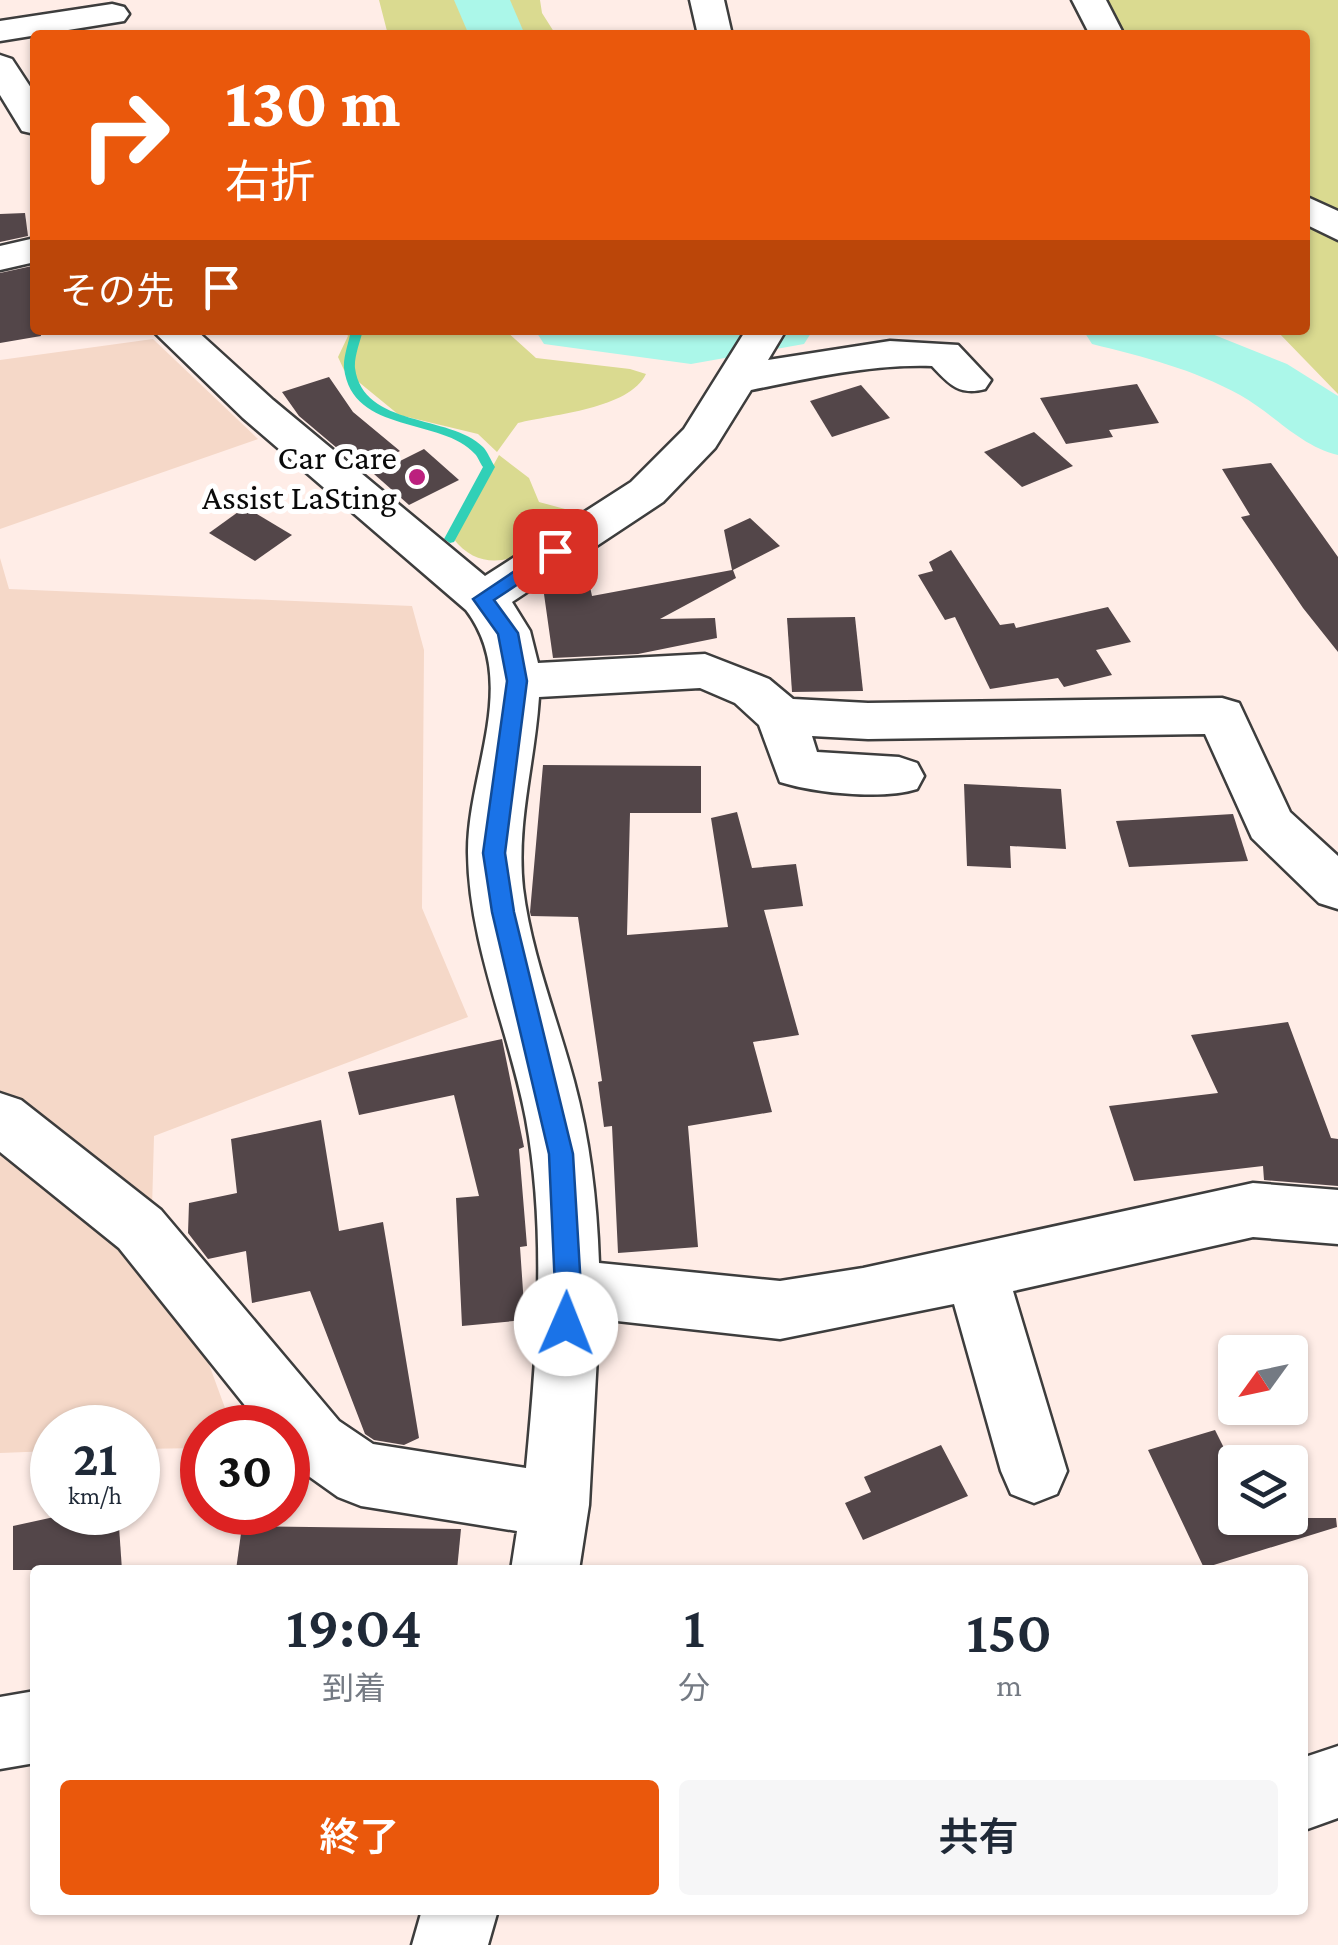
<!DOCTYPE html>
<html lang="ja">
<meta charset="utf-8">
<style>
body{margin:0;font-family:"Crimson Pro","Noto Sans JP",serif;background:#f6f6f7;color:#1f2937;height:100vh;display:flex;flex-direction:column;font-size:38px;white-space:nowrap}
*{box-sizing:border-box;margin:0}
p{font-size:32px;color:#747a83}
.icon{flex:none;width:55px;height:55px;fill:none;stroke:currentColor;stroke-width:2;stroke-linecap:round;stroke-linejoin:round}
.map{position:relative;flex:1;overflow:hidden}
.sheet{position:absolute;left:30px;top:1565px;width:1278px;height:350px;display:flex;flex-direction:column;background:#fff;border-radius:10px;box-shadow:0 2px 8px #0004}
.sheet>*{flex:none}
.top-card{position:absolute;left:30px;top:30px;width:1280px;height:305px;border-radius:10px;box-shadow:0 2px 8px #0004;background:#ea580c;color:#fff;overflow:hidden}
.needle{width:65px;rotate:237deg}
.fabs{position:absolute;left:1218px;top:1335px;display:grid;gap:20px}
.fabs a{display:grid;place-items:center;width:90px;height:90px;border-radius:10px;background:#fff;box-shadow:0 2px 8px #0004;font-size:50px}
.speed{position:absolute;left:30px;top:1405px;display:flex;gap:20px;font-size:50px;font-weight:700;text-align:center}
.speed>*{display:grid;place-content:center;width:130px;height:130px;border-radius:50%;background:#fff;box-shadow:0 2px 8px #0004;line-height:1}
.speed small{font-size:25px;font-weight:400}
.speed .limit{border:15px solid #d22;background:#fff;color:#111}
.pin{position:absolute;display:grid;place-items:center;width:85px;height:85px;color:#fff;margin:-42px;border-radius:20px;box-shadow:0 5px 15px #0006}
.me{position:absolute;width:110px;margin:-55px;rotate:1deg;stroke-linejoin:round;filter:drop-shadow(0 0 8px #0008)}
.turn{display:flex;align-items:center;gap:35px;height:210px;padding:0 30px;font-size:45px}
.turn .icon{width:130px;height:130px;stroke-width:2.5}
.turn b{display:block;font-size:70px;line-height:85px}
.then{display:flex;align-items:center;height:95px;padding:0 30px;background:#0003;gap:20px;font-size:38px}
.eta{display:flex;justify-content:space-evenly;align-items:center;height:170px;text-align:center}
.eta b{font-size:60px;font-weight:600;line-height:70px}
.action{display:flex;gap:20px;margin-top:auto;padding:20px 30px}
.action a{flex:1;height:115px;border-radius:10px;background:#ea580c;color:#fff;font-size:40px;font-weight:600;line-height:115px;text-align:center}
.action a+a{background:#f6f6f7;color:#1f2937}
.map>svg:first-child{display:block}
.farmland{fill:#f5d8c8}
.forest{fill:#dada90}
.lines{fill:none;stroke-linecap:round;stroke-linejoin:round}
.stream{fill:#31d0b7;fill-rule:evenodd}
.river{fill:#abf7e9;fill-rule:evenodd}
.building{fill:#534649}
.minor-casing{stroke:#3d3d3d;stroke-width:5}
.minor{fill:#fff;fill-rule:evenodd}
.route{fill:#1a73e8;stroke:#114b97;stroke-width:2.5}
.poi-dot{fill:#bc207e;stroke:#fff;stroke-width:4}
.labels{text-anchor:middle;dominant-baseline:central;stroke-width:10;stroke-linejoin:round;paint-order:stroke}
.poi-label{font-size:35px;fill:#0a0a0a;stroke:#fff;text-anchor:end}
</style>
<div class="map">
<svg width="1338" height="1945" viewBox="0 0 1338 1945">
<rect width="100%" height="100%" fill="#ffede7"/>
<!-- farmland -->
<g class="farmland">
<polygon points="153,339 258,439 0,529 0,360"/>
<polygon points="0,558 9,589 412,606 424,650 422,908 468,1017 154,1136 152,1209 232,1427 202,1428 202,1448 138,1449 138,1428 52,1428 52,1451 0,1453"/>
</g>
<!-- forest -->
<g class="forest">
<polygon points="379,0 540,0 542,13 556,35 388,35"/>
<polygon points="1091,0 1338,0 1338,394 1276,330 1305,330 1305,35 1109,35"/>
<path d="M344,330H505L536,358L630,369L646,374C629,409 554,414 518,423L497,452L478,434L399,415L344,370L338,357L348,336Z"/>
<path d="M499,455L529,478L539,502L591,516C550,539 492,590 453,538Z"/>
</g>
<g class="lines">
<!-- stream -->
<path class="stream" d="M351,330H363C360,342 354,357 355,368C363,428 450,414 483,447C488,452 491,461 495,467L454,542L450,543L444,539L483,467C480,463 478,457 475,454C443,417 352,435 344,368C343,357 349,342 351,330Z"/>
<!-- river -->
<g class="river">
<polygon points="454,0 510,0 525,35 469,35"/>
<polygon points="535,330 813,330 804,344 691,364 544,344"/>
<path d="M1083,330H1202L1287,364L1338,396V455C1300,446 1274,414 1240,395C1193,369 1144,357 1092,344Z"/>
</g>
</g>
<!-- building -->
<g class="building">
<polygon points="25,213 28,236 0,242 0,214"/>
<polygon points="32,266 35,330 40,330 41,336 0,343 0,273"/>
<polygon points="329,377 353,412 400,451 363,470 299,416 282,392"/>
<polygon points="1137,384 1159,423 1109,430 1113,437 1066,444 1040,398"/>
<polygon points="861,385 890,418 832,437 810,401"/>
<polygon points="1034,432 1073,466 1022,487 984,452"/>
<polygon points="424,449 459,480 409,505 374,474"/>
<polygon points="1271,463 1338,557 1338,652 1303,608 1241,517 1250,515 1222,469"/>
<polygon points="245,507 292,535 255,561 209,533"/>
<polygon points="750,518 780,546 733,570 736,578 660,619 715,618 717,638 638,654 553,658 543,587 589,582 592,596 732,570 724,530"/>
<polygon points="951,550 1000,625 1014,623 1016,628 1108,607 1131,642 1096,650 1112,675 1064,687 1058,678 990,689 955,617 945,620 918,575 933,571 929,562"/>
<polygon points="855,617 863,691 792,692 787,618"/>
<polygon points="543,765 701,766 701,813 630,813 627,935 728,927 711,818 737,812 752,868 796,864 803,906 764,910 799,1035 753,1042 772,1112 688,1126 698,1247 618,1253 612,1126 604,1127 598,1082 602,1081 578,917 531,916 530,912"/>
<polygon points="964,784 1061,789 1066,849 1010,846 1011,868 967,866"/>
<polygon points="1233,814 1248,861 1129,867 1116,821"/>
<polygon points="1288,1022 1331,1138 1338,1139 1338,1186 1264,1180 1263,1166 1134,1181 1109,1106 1218,1093 1191,1035"/>
<polygon points="502,1039 524,1147 519,1149 527,1246 520,1247 525,1320 462,1326 456,1198 479,1196 454,1095 359,1115 348,1072"/>
<polygon points="321,1120 339,1231 383,1222 419,1438 404,1445 374,1440 365,1434 310,1291 252,1303 246,1251 208,1259 188,1233 189,1203 237,1193 231,1139"/>
<polygon points="1215,1430 1235,1470 1235,1518 1336,1518 1337,1527 1204,1568 1148,1450"/>
<polygon points="941,1445 968,1496 863,1540 845,1503 871,1492 864,1477"/>
<polygon points="77,1512 118,1512 122,1570 13,1570 13,1526"/>
<polygon points="242,1526 461,1529 457,1570 236,1570"/>
</g>
<g class="lines">
<defs>
<g id="minor">
<polygon points="690,0 724,0 732,35 698,35"/>
<polygon points="1072,0 1106,0 1124,35 1090,35"/>
<polygon points="112,4 124,7 129,14 124,21 0,41 0,21"/>
<polygon points="0,55 12,59 35,94 35,134 22,131 0,95"/>
<polygon points="1305,196 1338,211 1338,240 1305,224"/>
<polygon points="35,238 35,262 0,270 0,246"/>
<path d="M152,330H196L273,400L485,576L631,482L684,429L746,330H786L768,360L890,341L958,345L991,380L985,389C959,396 949,384 932,366C870,364 811,378 751,390L715,448L663,502L512,602L530,631L538,663L705,654L769,679L793,699L868,703L1222,698L1239,703L1290,812L1338,856V909L1319,903L1252,838L1205,734L868,739L812,736L817,752L899,757L917,763L924,776L917,789C883,800 815,793 780,782L759,725L735,703L700,688L539,697C535,762 516,822 523,888C531,954 557,1017 574,1081C590,1140 597,1201 599,1263L780,1281L863,1268L1253,1183L1338,1190V1244L1253,1237L1013,1291L1067,1471L1057,1494L1034,1503L1011,1494L1001,1471L954,1304L780,1339L599,1319L589,1505L579,1570H511L517,1531L361,1506L338,1497L293,1465L288,1458V1428H263L119,1248L0,1152V1093L21,1100L161,1210L339,1421L373,1444L526,1468C537,1353 547,1233 526,1119C509,1030 469,945 468,853C467,772 521,682 466,610L243,418Z"/>
<polygon points="35,1691 35,1763 0,1769 0,1697"/>
<polygon points="1338,1746 1338,1818 1302,1831 1302,1758"/>
<polygon points="422,1910 498,1910 488,1945 412,1945"/>
</g>
</defs>
<!-- minor casing -->
<use href="#minor" class="minor-casing"/>
<!-- minor -->
<use href="#minor" class="minor"/>
</g>
<!-- route -->
<polygon class="route" points="555,544 564,551 562,555 494,600 518,633 527,681 505,853 514,912 573,1154 581,1288 575,1333 566,1336 557,1333 553,1324 555,1288 549,1154 492,912 483,853 507,681 498,634 473,599"/>
<!-- markers -->
<circle class="poi-dot" cx="417" cy="477" r="10"/>
<g class="labels">
<!-- poi labels -->
<g class="poi-label">
<text x="397" y="457">Car Care<tspan x="397" dy="40">Assist LaSting</tspan></text>
</g>
</g>
</svg>
<div class="fabs">
<a><svg class="needle" viewBox="-14 -14 28 28"><path d="M0-13l5 13h-10z" fill="#e53935"/><path d="M0 13l5-13h-10z" fill="#747a83"/></svg></a>
<a><svg class="icon" aria-label="layers" viewBox="0 0 24 24"><path d="M12 4l9 5-9 5-9-5zM3 14l9 5 9-5"/></svg></a>
</div>
<div class="speed"><div>21<small>km/h</small></div><div class="limit">30</div></div>
<div class="pin" style="left:555px;top:551px;background:#d93025"><svg class="icon" aria-label="arrive" viewBox="0 0 24 24"><path d="M6 21V4h12l-3 4 3 4H6"/></svg></div>
<svg class="me" style="left:566px;top:1324px" viewBox="-20 -20 40 40"><circle r="19" fill="#fff"/><path d="M0-13L10 11 0 6-10 11z" fill="#1a73e8"/></svg>
<div class="top-card">
<div class="turn"><svg class="icon" aria-label="right" viewBox="0 0 24 24"><path d="M7 20v-9h11M14 6l5 5-5 5"/></svg><div><b>130 m</b>右折</div></div>
<div class="then">その先<svg class="icon" aria-label="arrive" viewBox="0 0 24 24"><path d="M6 21V4h12l-3 4 3 4H6"/></svg></div>
</div>
<section class="sheet">
<div class="eta">
<div><b>19:04</b><p>到着</p></div>
<div><b>1</b><p>分</p></div>
<div><b>150</b><p>m</p></div>
</div>
<div class="action"><a>終了</a><a>共有</a></div>
</section>
</div>
